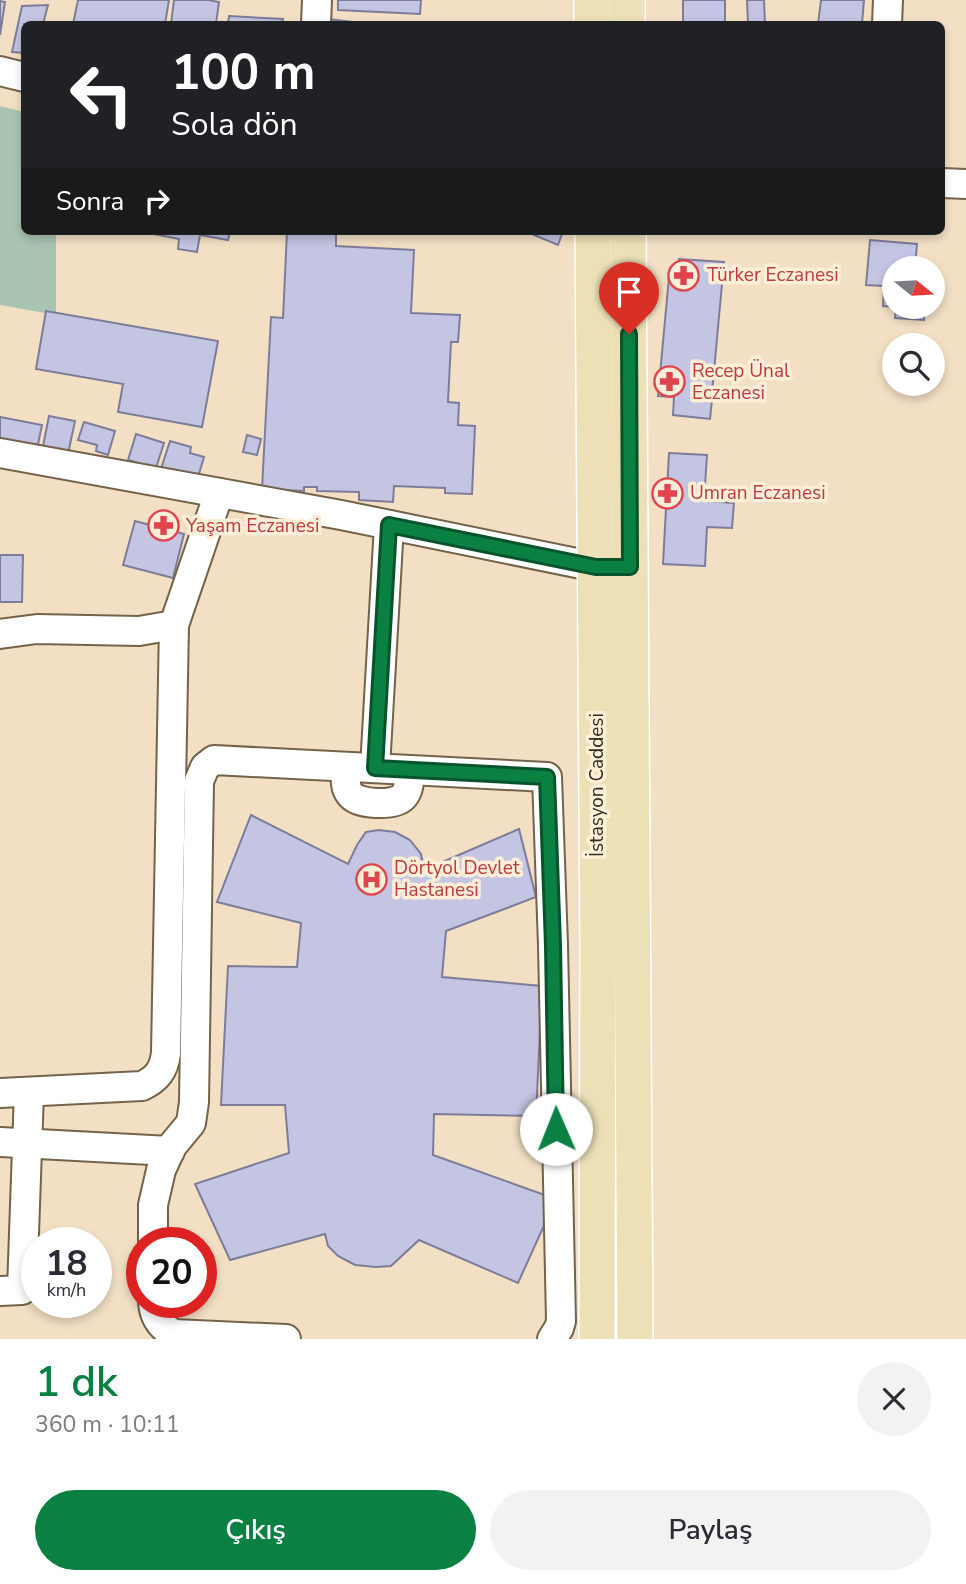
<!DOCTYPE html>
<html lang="tr">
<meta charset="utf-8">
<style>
body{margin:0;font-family:"Nunito Sans",sans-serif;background:#f2f2f3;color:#2b2b33;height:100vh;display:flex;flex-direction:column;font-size:26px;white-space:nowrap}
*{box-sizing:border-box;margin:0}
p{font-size:23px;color:#7c7c81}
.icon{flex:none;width:38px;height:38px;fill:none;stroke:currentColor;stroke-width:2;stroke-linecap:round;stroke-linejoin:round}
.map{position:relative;height:1339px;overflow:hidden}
.details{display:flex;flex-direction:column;background:#fff;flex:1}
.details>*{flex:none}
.banner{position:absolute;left:21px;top:21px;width:924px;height:214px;border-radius:10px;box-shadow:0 4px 10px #0003;background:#202124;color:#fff;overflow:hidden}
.needle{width:46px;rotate:108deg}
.controls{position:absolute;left:882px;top:256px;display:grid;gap:14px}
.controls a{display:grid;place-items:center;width:63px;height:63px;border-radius:50%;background:#fff;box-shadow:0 4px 10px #0003;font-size:35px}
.speed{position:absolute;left:21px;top:1227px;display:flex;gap:14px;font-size:35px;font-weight:700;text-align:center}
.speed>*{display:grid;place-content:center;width:91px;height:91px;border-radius:50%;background:#fff;box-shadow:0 4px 10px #0003;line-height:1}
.speed small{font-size:18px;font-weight:400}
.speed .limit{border:10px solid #d22;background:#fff;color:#111}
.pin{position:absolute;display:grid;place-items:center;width:60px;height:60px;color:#fff;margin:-72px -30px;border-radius:50% 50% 50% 0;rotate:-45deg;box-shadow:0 0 7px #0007}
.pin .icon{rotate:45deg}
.me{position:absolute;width:77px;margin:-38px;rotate:359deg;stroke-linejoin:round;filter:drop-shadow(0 0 5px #0008)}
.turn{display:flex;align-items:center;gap:24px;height:147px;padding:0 35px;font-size:32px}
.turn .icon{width:91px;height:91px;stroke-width:2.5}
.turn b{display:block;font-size:49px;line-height:60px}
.then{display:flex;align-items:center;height:66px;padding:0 35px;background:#0003;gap:14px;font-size:26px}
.round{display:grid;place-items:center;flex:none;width:74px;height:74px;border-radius:37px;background:#f2f2f3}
.overview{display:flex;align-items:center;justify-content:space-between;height:119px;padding:0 35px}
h1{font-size:42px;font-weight:600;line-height:52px;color:#0b8043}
.action{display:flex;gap:14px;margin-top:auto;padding:14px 35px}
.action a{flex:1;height:80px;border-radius:42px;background:#0b8043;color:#fff;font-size:28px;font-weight:600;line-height:80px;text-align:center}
.action a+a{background:#f2f2f3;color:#2b2b33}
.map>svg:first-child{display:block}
.green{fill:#aac4b2}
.building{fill:#c4c4e3;stroke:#7d7d99;stroke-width:2}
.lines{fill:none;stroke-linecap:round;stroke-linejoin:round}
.minor-casing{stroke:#73634a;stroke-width:32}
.major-casing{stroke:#fff;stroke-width:38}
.minor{stroke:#fff;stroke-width:28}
.major{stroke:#ede0b7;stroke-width:35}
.route-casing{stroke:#07532c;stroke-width:18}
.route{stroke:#0b8043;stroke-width:12}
.labels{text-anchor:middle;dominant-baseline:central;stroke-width:7;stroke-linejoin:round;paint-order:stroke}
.health-label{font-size:19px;fill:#be3a42;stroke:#fdeed7;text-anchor:start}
.street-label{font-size:19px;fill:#322b20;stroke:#fdeed7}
</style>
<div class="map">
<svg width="966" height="1339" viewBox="0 0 966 1339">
<rect width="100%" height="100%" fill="#f3e0c4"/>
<!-- green -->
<polygon class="green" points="0,106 24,112 24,231 56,231 56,315 0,305"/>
<!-- building -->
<g class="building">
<polygon points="78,0 169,0 165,24 73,24"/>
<polygon points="174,0 208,0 219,2 216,24 171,24"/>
<polygon points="338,0 421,0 420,14 338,10"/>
<rect x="683" y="0" width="42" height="24"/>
<polygon points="747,0 764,0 765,24 748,24"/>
<polygon points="821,0 864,0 862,24 818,24"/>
<polygon points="0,1 5,2 0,35"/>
<polygon points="48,5 43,24 24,24 24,53 12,52 22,6"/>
<polygon points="229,16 283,19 282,24 228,24"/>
<polygon points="328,19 370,24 328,24"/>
<polygon points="155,231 230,231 228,240 200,235 197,252 178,249 179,239 154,234"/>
<polygon points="287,231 336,231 336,246 414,250 411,313 460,315 458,342 451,342 448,402 459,403 458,425 475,426 472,494 445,493 445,488 394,486 393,502 359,500 359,492 317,491 317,487 304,487 304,491 262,489 271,317 283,318"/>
<polygon points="536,231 563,231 558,245 534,235"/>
<polygon points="870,240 917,244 915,268 894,268 894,306 925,306 924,320 895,318 896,307 883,306 884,286 866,285"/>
<polygon points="679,259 724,262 712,393 724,394 723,401 712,400 710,419 673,415 674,397 658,396 669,277 677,277"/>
<polygon points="46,311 218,341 202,427 118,412 123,384 36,369"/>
<polygon points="49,416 75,421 68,454 42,451"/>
<polygon points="0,417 42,425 37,449 0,442"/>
<polygon points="84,422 115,431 108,455 96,451 97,445 78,440"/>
<polygon points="136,434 164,443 156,468 128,460"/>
<polygon points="247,435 261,439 257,455 243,452"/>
<polygon points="170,441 191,447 190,453 204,457 196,484 159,475"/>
<polygon points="669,453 707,455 704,501 734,503 732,528 707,527 705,566 663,564"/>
<polygon points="135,521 184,534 173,578 123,565"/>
<polygon points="0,555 23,555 22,602 0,602"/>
<polygon points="251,815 348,864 357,845 366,832 379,830 395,832 410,840 421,854 424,870 519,829 536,897 446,931 442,977 542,986 536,1116 434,1114 433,1155 556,1199 518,1283 419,1240 391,1266 376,1267 355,1265 338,1256 328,1246 325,1234 230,1260 195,1184 289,1153 285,1105 221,1105 228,966 297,967 301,923 217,902"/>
</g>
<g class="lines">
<defs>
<g id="minor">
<polyline points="316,24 317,0"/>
<polyline points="887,24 888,0"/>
<polyline points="0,71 24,77"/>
<polyline points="942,183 966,184"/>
<polyline points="0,453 341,515 596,567 616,567"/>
<polyline points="0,634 37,629 139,631 174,625 219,493"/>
<path d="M346,767C346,776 344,787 350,794C358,805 394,806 403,797C410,790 409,779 409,770"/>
<polyline points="375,768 389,525"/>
<path d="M0,1093L142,1086C157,1079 164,1070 166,1053L174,625"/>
<polyline points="0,1142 170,1151"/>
<polyline points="153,1242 153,1205 161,1170 172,1146 191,1123 194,1102 199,781 205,767 214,760 547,777 553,945 561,1321 559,1328 552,1339"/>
<polyline points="0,1291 22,1290 29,1092"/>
<path d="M153,1302C154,1318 161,1327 174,1334L286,1339"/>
</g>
<g id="major">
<polyline points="592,0 592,24"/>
<polyline points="627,0 627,24"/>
<polyline points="593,231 598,945 597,1339"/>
<polyline points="628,231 635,1339"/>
</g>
</defs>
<!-- minor casing -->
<use href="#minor" class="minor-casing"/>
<!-- major casing -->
<use href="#major" class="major-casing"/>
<!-- minor -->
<use href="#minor" class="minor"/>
<!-- major -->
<use href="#major" class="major"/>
</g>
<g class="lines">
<defs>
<polyline id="route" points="556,1129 553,945 547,777 375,768 389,525 596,567 630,567 629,334"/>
</defs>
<!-- route casing -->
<use href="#route" class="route-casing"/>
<!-- route -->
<use href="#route" class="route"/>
</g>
<!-- icons -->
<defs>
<symbol id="pharmacy-ring" viewBox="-11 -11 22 22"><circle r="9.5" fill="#fdeed7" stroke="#e0444e" stroke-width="1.5"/><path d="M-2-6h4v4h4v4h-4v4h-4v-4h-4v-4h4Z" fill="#e0444e"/></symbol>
<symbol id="hospital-ring" viewBox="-11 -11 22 22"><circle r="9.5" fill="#fdeed7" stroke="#e0444e" stroke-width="1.5"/><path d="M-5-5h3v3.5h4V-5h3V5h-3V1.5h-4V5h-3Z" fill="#e0444e"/></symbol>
</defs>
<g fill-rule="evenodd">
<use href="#pharmacy-ring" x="666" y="258" width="35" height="35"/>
<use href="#pharmacy-ring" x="652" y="364" width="35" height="35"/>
<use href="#pharmacy-ring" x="650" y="476" width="35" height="35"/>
<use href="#pharmacy-ring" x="146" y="508" width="35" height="35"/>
<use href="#hospital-ring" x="354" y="862" width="35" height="35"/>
</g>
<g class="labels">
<!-- health labels -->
<g class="health-label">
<text x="707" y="275">Türker Eczanesi</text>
<text x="692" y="371">Recep Ünal<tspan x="692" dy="22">Eczanesi</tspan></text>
<text x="690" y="493">Umran Eczanesi</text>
<text x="186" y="526">Yaşam Eczanesi</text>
<text x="394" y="868">Dörtyol Devlet<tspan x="394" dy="22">Hastanesi</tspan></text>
</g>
<!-- street labels -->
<g class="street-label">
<text transform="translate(597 785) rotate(-90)">İstasyon Caddesi</text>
</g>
</g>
</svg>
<div class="controls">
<a><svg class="needle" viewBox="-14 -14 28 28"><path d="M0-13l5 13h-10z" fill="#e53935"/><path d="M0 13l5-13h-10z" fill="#7c7c81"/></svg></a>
<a><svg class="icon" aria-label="search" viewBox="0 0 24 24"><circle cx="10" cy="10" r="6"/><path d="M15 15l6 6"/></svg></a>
</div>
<div class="speed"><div>18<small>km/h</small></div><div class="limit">20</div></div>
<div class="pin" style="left:629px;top:334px;background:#d93025"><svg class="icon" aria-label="arrive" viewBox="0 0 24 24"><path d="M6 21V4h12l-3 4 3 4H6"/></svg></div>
<svg class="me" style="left:556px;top:1129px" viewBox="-20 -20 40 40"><circle r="19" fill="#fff"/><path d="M0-13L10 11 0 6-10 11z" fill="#0b8043"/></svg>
<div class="banner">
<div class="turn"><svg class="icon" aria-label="left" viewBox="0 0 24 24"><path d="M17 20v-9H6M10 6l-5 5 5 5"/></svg><div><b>100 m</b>Sola dön</div></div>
<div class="then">Sonra<svg class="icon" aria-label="right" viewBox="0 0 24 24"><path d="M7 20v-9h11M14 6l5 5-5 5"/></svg></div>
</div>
</div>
<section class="details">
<div class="overview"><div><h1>1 dk</h1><p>360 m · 10:11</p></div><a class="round"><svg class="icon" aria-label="close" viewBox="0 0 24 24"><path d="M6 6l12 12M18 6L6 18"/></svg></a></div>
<div class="action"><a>Çıkış</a><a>Paylaş</a></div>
</section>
